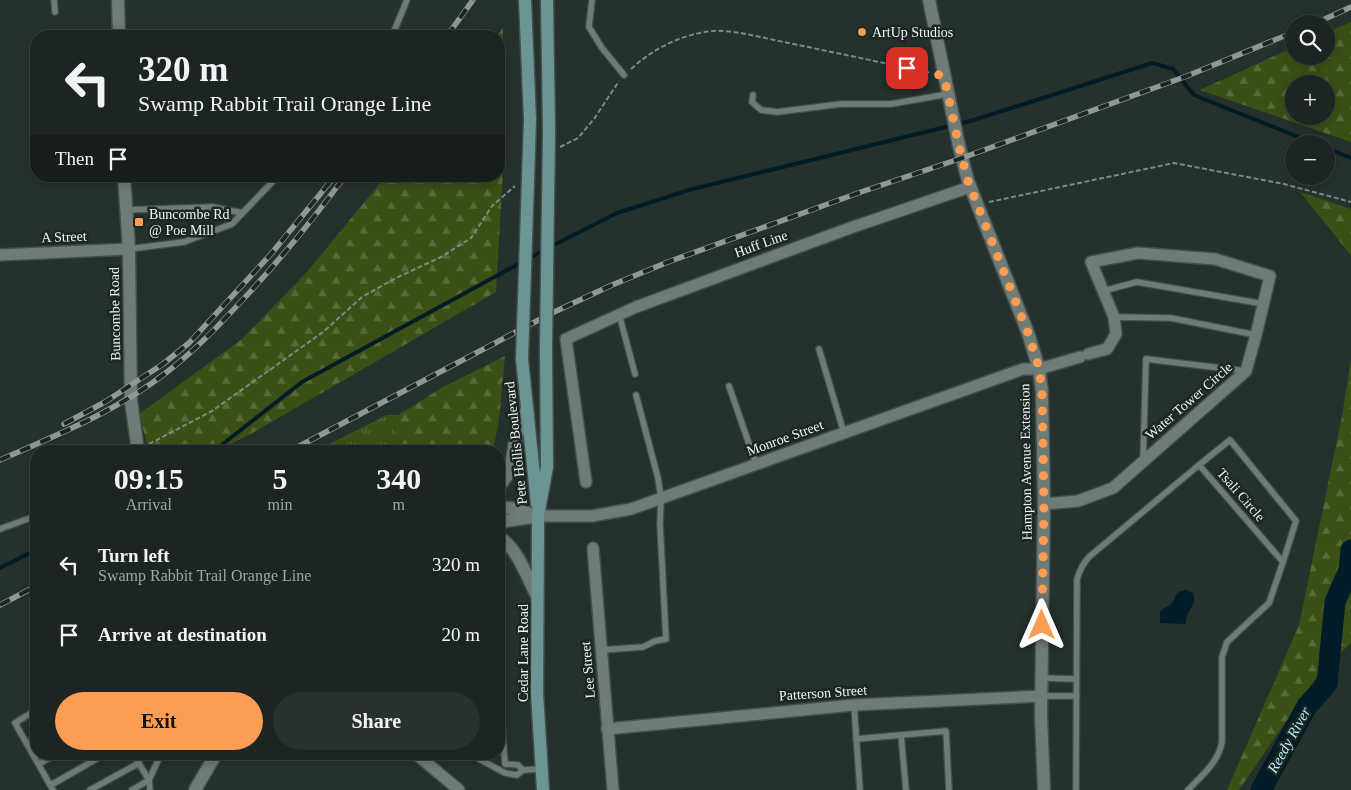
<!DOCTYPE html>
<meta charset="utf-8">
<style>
body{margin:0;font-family:"Times New Roman",serif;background:#29312f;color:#f1f3f6;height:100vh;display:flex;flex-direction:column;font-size:19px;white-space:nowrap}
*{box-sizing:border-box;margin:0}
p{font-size:16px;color:#a0a5a5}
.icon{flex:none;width:28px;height:28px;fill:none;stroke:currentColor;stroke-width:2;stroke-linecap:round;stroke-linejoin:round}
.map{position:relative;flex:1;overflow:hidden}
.details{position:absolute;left:30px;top:445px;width:475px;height:315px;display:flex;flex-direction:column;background:#1c2522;border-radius:20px;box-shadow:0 2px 12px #0003,0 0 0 1px #3a4240}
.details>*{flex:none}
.hud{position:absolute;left:30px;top:30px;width:475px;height:152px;border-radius:20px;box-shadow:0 2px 12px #0003,0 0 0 1px #3a4240;background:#1c2522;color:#f1f3f6;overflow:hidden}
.controls{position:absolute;left:1285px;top:15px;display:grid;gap:10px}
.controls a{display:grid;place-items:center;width:50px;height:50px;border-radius:50%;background:#1c2522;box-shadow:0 2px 12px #0003,0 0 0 1px #3a4240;font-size:25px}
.pin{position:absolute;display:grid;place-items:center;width:42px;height:42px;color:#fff;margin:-21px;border-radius:10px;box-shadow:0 2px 8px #0006}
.me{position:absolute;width:55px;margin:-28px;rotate:0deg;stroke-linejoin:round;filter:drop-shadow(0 0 4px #0008)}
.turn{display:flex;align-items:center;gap:18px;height:105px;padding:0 25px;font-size:22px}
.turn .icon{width:65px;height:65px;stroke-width:2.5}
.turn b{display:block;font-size:35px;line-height:42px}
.then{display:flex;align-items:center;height:48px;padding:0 25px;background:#0003;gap:10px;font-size:19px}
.eta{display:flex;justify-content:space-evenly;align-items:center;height:85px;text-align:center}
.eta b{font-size:30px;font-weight:700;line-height:35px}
.button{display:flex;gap:10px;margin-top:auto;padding:10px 25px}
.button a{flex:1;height:58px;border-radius:30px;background:#fc9d54;color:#111;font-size:20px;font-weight:700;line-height:58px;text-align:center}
.button a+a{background:#29312f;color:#f1f3f6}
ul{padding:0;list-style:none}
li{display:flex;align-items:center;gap:15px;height:70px;padding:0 25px}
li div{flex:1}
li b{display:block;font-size:19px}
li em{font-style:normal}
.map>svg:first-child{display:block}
.grass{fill:url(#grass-tufts)}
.forest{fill:url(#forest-firs);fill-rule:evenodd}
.water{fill:#001d27}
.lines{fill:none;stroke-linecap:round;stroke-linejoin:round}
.stream{stroke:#001d27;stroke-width:4}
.river{stroke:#001d27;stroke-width:21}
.service-casing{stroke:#444e4b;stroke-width:8}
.minor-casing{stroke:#444e4b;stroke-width:14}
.tertiary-casing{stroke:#444e4b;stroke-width:15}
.secondary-casing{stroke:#444e4b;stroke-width:15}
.path{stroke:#7e8885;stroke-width:2;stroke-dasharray:5 2.5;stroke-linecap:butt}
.service{stroke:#6e7b77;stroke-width:5.5}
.minor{stroke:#6e7b77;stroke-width:11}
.tertiary{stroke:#6e7b77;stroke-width:12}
.secondary{stroke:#6a9594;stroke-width:12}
.rail-casing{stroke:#8f9895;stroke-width:5.5}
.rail{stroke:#1c2724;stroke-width:4;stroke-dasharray:11;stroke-linecap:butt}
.secondary-bridge-casing{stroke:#444e4b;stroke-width:15;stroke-linecap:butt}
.secondary-bridge{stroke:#6a9594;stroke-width:12}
.route{stroke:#fc9d54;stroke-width:9;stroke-dasharray:0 16.2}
.poi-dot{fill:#fc9d54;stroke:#1c2724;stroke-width:2}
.labels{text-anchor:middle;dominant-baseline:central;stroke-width:5;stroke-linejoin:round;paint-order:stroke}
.poi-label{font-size:14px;fill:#eff6f4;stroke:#1c2724;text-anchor:start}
.street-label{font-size:14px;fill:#eff6f4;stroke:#1c2724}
.water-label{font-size:15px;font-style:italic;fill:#b7e8fa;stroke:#1c2724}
</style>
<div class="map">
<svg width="1351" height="790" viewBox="0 0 1351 790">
<defs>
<pattern id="grass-tufts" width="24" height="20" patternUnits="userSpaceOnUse" patternTransform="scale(1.25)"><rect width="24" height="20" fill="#3a5015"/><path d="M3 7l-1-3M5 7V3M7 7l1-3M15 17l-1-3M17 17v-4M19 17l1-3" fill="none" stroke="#576a38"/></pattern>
<pattern id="forest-firs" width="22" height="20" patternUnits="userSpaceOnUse" patternTransform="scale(1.25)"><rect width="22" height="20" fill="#3a5015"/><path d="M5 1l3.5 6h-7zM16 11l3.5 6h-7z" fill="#576a38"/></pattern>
</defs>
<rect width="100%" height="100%" fill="#25312d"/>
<!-- grass -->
<polygon class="grass" points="387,415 398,415 391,451 315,451"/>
<!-- forest -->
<g class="forest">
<path d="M1351,22V142L1200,90L1294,47V56H1326V33ZM1294,84H1326V116H1294Z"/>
<polygon points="503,28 503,170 496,292 256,431 218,451 149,451 139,414 242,339 306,273 386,176 499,176 499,36 497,36"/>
<polygon points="1300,192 1351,209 1351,257 1350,254"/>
<polygon points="505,356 499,420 493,451 391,451 398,415 443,387"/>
<polygon points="1351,359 1351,643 1320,672 1239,790 1227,790 1299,625 1342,416"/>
</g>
<!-- water -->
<path class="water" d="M1186,590L1193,593C1197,608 1186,608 1186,624L1160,623V612C1163,608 1167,607 1171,604C1178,598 1172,592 1186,590Z"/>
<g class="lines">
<!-- stream -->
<g class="stream">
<polyline points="1326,148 1351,158"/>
<polyline points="550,247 617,213 689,190 974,120 1152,63 1173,69 1194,95 1316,144"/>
<polyline points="528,259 544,250"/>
<polyline points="214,451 302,382 522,262"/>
<polyline points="0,568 36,550"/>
</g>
<!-- river -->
<polyline class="river" points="1261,790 1307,706 1327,684 1335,602 1349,570 1351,550"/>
<defs>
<g id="service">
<polyline points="54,0 55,12"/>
<polyline points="592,0 589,27 602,48 624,75"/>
<polyline points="392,36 407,0"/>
<polyline points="753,95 752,102 761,110 777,112 841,104 891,104 948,94"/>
<polyline points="125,210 213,207 242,213"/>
<polyline points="129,249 184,242 232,224 278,176"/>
<polyline points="1103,291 1137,282 1264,304"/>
<polyline points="619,314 635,374"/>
<polyline points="1114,317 1171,318 1256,335"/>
<polyline points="819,349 844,433"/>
<polyline points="729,386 756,464"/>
<polyline points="1143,462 1146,359 1246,371"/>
<polyline points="1199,465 1230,440 1296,521 1283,562"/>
<polyline points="0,529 36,516"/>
<polyline points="601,650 643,647 655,641 666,639 660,524 661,498 658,478 636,395"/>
<polyline points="1042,678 1076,679"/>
<polyline points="499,688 505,764 518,765 523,770"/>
<polyline points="1042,696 1076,696"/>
<polyline points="854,705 860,790"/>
<polyline points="36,710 15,723 53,790"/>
<polyline points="901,735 906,790"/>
<polyline points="856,739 946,731 949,790"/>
<polyline points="27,744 36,738"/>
<polyline points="133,754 149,780 150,790"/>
<polyline points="470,754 505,773 517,775 523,770 541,769"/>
<polyline points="39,764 56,754"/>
<polyline points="51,785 105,754"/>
<polyline points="90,790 139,763"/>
<polyline points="132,790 149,780 161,754"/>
<path d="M1076,790L1077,579C1080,569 1083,563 1090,556L1199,465L1283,562L1269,603L1227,642L1222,657V742C1218,763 1202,775 1188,790"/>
</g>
<g id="minor">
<polyline points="0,255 129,249"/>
<polyline points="586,482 566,339 636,307 850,228 970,187"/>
<polyline points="1044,504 1078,501 1113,488 1246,371 1256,335 1270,276 1215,259 1138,253 1091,262 1114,317 1116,334 1107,349 1088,354"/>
<polyline points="538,516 592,516 631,509 1023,369 1039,369 1080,357"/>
<polyline points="593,548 613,790"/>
<polyline points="607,729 854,705 1042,696"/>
<polyline points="416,754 459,790"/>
</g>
<g id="tertiary">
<polyline points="118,0 119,36"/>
<polyline points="929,0 959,146 968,181 1028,333 1039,369 1042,392 1044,504 1041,715 1044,790"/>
<polyline points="124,176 129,249 131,401 138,451"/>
<polyline points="499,487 510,471 516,437 527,408"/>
<polyline points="499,508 510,508 538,516"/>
<polyline points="499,522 533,517"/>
<path d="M499,537C518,549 527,577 537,596"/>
<polyline points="195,790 216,754"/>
</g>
<g id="secondary">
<polyline points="522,359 537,504"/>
<polyline points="543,790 537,693 538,535 538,516 547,467 546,348"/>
</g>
</defs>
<!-- service casing -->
<use href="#service" class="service-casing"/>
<!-- minor casing -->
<use href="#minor" class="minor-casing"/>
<!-- tertiary casing -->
<use href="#tertiary" class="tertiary-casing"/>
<!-- secondary casing -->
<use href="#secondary" class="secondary-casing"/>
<!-- path -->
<g class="path">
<path d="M631,69C654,48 682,34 713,31C722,30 732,32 741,33L932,73"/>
<polyline points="560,147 578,138 594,119 619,81"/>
<polyline points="989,202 1174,163 1284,184 1351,202"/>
<polyline points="149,444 212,411 323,332 362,297 396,278 441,257 471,238 492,206 515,186"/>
</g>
<!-- service -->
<use href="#service" class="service"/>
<!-- minor -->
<use href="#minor" class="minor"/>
<!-- tertiary -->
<use href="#tertiary" class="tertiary"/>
<!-- secondary -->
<use href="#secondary" class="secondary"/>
<defs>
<g id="rail">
<polyline points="1314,24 1351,7"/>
<polyline points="447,36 473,0"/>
<polyline points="64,424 105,402 163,364 189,343 271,254 335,176"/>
<polyline points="290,451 552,313 612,285 668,262 861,192 962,158 1187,76 1294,32"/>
<path d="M0,460C57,435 117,411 167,372C197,349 223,321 249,293C283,256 315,217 345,176"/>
<polyline points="0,605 36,586"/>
</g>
</defs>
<!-- rail casing -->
<use href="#rail" class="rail-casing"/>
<!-- rail -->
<use href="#rail" class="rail"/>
<defs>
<g id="secondary-bridge">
<polyline points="546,348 549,131 547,0"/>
<polyline points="522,359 530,120 525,0"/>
</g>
</defs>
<!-- secondary-bridge casing -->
<use href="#secondary-bridge" class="secondary-bridge-casing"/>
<!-- secondary-bridge -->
<use href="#secondary-bridge" class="secondary-bridge"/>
</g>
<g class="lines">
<!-- route -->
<polyline class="route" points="907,68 944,76 959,146 968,181 1028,333 1039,368 1042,392 1044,504 1042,625"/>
</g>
<!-- markers -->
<g class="poi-dot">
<circle cx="862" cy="32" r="5"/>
<rect x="134" y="217" width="10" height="10" rx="2.5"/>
</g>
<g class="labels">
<!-- poi labels -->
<g class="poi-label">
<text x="872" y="32">ArtUp Studios</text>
<text x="149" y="214">Buncombe Rd<tspan x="149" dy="16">@ Poe Mill</tspan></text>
</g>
<!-- street labels -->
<g class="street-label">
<text transform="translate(64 237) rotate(-2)">A Street</text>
<text transform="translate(761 244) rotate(-20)">Huff Line</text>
<text transform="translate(115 314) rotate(-91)">Buncombe Road</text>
<text transform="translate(1189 401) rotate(-41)">Water Tower Circle</text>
<text transform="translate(785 438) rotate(-20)">Monroe Street</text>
<text transform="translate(516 443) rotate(-96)">Pete Hollis Boulevard</text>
<text transform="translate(1026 462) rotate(-91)">Hampton Avenue Extension</text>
<text transform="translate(1241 495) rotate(49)">Tsali Circle</text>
<text transform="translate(523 653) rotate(-90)">Cedar Lane Road</text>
<text transform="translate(588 670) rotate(-95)">Lee Street</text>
<text transform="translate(823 693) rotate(-4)">Patterson Street</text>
</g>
<!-- water labels -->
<g class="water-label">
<text transform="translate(1289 740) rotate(-61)">Reedy River</text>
</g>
</g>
</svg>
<div class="controls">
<a><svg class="icon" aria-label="search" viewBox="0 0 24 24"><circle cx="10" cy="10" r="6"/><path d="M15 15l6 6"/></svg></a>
<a>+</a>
<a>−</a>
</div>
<div class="pin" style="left:907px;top:68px;background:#d93025"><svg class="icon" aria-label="arrive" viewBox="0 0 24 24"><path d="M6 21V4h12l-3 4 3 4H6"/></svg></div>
<svg class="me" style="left:1042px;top:625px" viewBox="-20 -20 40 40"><path d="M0-17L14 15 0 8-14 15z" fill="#fc9d54" stroke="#fff" stroke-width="4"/></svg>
<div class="hud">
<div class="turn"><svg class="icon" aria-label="left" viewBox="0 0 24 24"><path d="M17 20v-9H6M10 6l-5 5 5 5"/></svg><div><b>320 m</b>Swamp Rabbit Trail Orange Line</div></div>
<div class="then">Then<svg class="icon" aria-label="arrive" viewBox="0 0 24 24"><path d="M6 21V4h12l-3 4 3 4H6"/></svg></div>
</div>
<section class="details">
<div class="eta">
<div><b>09:15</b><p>Arrival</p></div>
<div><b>5</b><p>min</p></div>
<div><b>340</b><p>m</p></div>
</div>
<ul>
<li><svg class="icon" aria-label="left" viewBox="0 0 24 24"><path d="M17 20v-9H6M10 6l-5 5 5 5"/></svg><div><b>Turn left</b><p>Swamp Rabbit Trail Orange Line</p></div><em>320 m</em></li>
<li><svg class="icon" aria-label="arrive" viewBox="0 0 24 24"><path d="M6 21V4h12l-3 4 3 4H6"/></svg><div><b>Arrive at destination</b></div><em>20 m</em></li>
</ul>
<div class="button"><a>Exit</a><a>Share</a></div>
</section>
</div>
